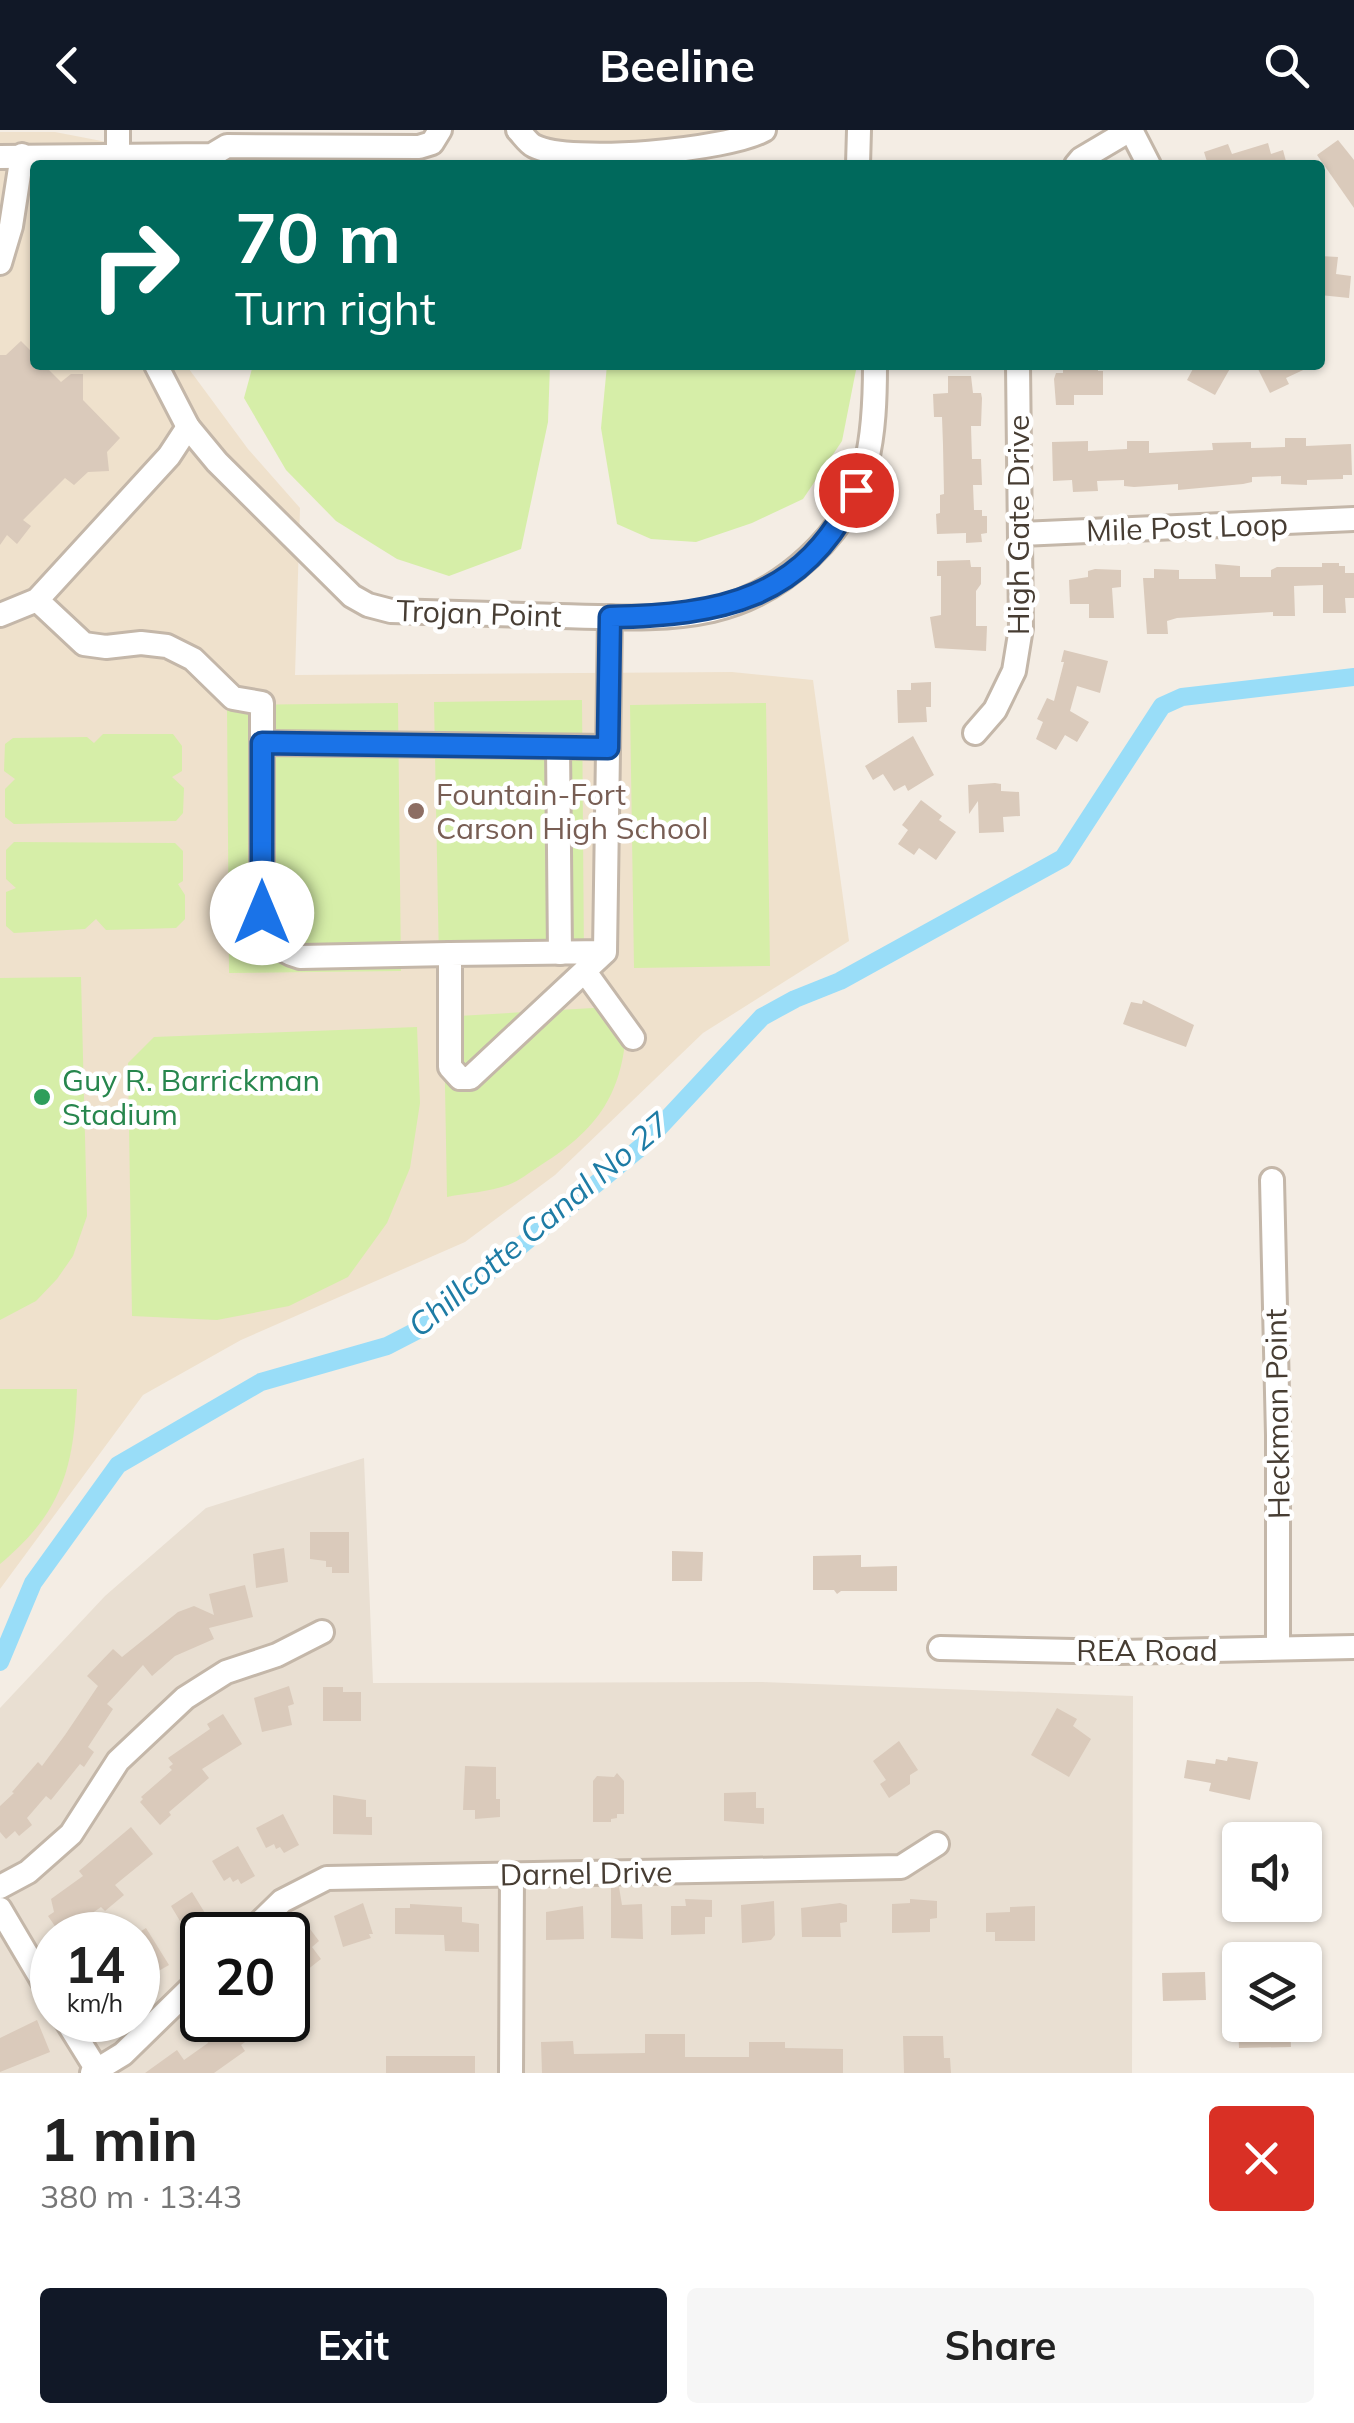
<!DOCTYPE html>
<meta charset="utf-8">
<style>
body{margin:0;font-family:Mulish,sans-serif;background:#f6f6f6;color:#222;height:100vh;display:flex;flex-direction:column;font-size:38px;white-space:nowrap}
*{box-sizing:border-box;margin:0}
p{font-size:32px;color:#767676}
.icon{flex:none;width:55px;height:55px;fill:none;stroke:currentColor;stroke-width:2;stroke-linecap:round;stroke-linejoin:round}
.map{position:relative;height:1943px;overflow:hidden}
.panel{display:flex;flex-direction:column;background:#fff;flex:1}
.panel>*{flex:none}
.guide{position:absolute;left:30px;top:30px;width:1295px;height:210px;border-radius:10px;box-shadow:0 2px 8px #0004;background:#00695c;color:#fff;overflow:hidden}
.fabs{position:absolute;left:1222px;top:1692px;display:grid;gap:20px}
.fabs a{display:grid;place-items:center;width:100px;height:100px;border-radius:10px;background:#fff;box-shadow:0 2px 8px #0004;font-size:50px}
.speed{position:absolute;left:30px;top:1782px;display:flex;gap:20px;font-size:50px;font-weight:700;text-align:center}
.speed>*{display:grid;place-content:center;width:130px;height:130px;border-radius:50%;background:#fff;box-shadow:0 2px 8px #0004;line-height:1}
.speed small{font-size:25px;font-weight:400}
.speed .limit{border:5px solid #111;border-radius:15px;background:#fff;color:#111}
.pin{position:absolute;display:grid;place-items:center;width:85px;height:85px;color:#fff;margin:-42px;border:5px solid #fff;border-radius:50%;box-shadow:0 2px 10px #0007}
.me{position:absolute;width:110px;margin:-55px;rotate:0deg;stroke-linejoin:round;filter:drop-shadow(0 0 8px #0008)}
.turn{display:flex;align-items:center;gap:35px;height:210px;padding:0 40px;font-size:45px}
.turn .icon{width:130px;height:130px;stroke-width:2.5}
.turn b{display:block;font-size:70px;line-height:85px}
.round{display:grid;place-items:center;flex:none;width:105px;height:105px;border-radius:10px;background:#f6f6f6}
.summary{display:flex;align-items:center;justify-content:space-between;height:170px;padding:0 40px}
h1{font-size:60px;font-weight:700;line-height:75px}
.button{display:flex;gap:20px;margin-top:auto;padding:20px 40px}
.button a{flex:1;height:115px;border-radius:10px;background:#111827;color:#fff;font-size:40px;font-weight:700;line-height:115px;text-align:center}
.button a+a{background:#f6f6f6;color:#222}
header{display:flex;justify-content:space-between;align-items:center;height:130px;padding:0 40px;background:#111827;color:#fff;font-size:45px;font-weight:700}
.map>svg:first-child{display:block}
.residential{fill:#e9dfd2;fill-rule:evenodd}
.education{fill:#efe1cc}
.green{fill:#d6eea8}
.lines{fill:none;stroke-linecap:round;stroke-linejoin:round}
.canal{stroke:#99ddf8;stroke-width:18}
.building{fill:#dacabb}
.minor-casing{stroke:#c4b7a9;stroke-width:28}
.minor{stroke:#fff;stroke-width:22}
.route-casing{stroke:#114b97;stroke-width:25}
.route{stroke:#1a73e8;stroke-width:18}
.education-dot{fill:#8d6e63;stroke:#fff;stroke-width:4}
.leisure-dot{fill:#2e9e5b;stroke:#fff;stroke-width:4}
.labels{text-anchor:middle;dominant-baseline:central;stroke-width:9;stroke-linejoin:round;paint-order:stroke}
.street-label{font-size:30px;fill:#473d33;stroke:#fff}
.education-label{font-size:30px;fill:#785e54;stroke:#fff;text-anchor:start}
.leisure-label{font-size:30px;fill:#27864d;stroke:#fff;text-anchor:start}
.water-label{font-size:32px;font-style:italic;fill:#1e7ca5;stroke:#fff}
</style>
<header><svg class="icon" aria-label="back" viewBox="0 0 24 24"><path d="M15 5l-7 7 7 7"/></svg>Beeline<svg class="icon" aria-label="search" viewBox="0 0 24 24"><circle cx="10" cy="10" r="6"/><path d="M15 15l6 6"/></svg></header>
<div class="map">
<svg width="1354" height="1943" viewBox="0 0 1354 1943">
<rect width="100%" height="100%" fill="#f4ede4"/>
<!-- residential -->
<path class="residential" d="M364,1328L373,1553L761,1552L1133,1566L1132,1943H0V1578L105,1466L206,1378ZM52,1805H138V1890H52ZM202,1805H288V1890H202Z"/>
<!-- education -->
<g class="education">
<polygon points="518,0 764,0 558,23"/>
<polygon points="0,2 55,2 143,19 35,35 35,235 186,235 248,319 300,378 295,545 732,542 813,550 849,811 703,903 555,1045 465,1112 241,1210 143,1265 0,1459"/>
</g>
<!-- green -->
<g class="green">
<polygon points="253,235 550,235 548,292 521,419 449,446 397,429 336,391 286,340 244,268"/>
<polygon points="607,235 857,235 842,311 803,369 752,393 696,412 651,409 617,394 601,298"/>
<polygon points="582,570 584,831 439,832 434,572"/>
<polygon points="398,573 401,841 229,843 227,575"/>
<polygon points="766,573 770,836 634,838 630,575"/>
<polygon points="103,604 173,604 182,616 182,641 172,647 184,658 183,683 176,691 14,694 5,687 5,659 15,649 4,641 5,614 13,608 87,607 94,613"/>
<polygon points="14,712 175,713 183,721 183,751 178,754 185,765 185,789 176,798 106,800 96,789 85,799 14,803 6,796 6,762 16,758 6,749 6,720"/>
<polygon points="81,847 87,1086 73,1126 57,1149 36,1171 0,1190 0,848"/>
<path d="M627,876C627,953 607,994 541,1035C530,1042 519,1051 508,1055C489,1062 466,1063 447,1067L444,901L458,886Z"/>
<polygon points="417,897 420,973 410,1038 387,1093 348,1147 289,1176 217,1190 132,1186 128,933 154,907"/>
<path d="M0,1259H77C74,1339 62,1382 0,1434Z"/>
</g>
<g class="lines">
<!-- canal -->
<polyline class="canal" points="0,1532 33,1453 118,1335 261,1252 387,1216 418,1200 641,1017 762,887 795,869 840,851 1063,728 1162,576 1182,567 1354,547"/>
</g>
<!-- building -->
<g class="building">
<polygon points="1338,10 1354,30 1354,78 1317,25"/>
<polygon points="1268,13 1271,24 1283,20 1287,35 1208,35 1204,22 1228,14 1232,24"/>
<polygon points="1320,126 1338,127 1336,144 1351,146 1349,168 1320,165"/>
<polygon points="21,211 35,225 35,235 44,235 61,252 71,244 83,244 83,270 120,308 107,322 109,341 88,342 74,355 65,348 23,390 31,396 17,414 7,405 0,415 0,225 6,225"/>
<polygon points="1063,235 1098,235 1098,241 1103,241 1103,265 1074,265 1074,275 1056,275 1054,249 1056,243 1063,243"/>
<polygon points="1195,235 1232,235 1215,265 1187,250"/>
<polygon points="1256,235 1314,235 1286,248 1289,254 1270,263"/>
<polygon points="948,246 971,246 973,263 981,263 982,268 981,296 971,296 972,329 981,329 982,355 973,355 974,380 982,380 982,386 987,386 987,403 981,404 982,412 966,413 966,403 937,404 936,384 940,383 940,365 944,364 943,315 942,287 934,287 933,264 948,263"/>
<polygon points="1285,308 1306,308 1306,316 1351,314 1352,345 1343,345 1343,349 1307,350 1307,355 1281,354 1281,346 1252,347 1252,352 1243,354 1178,360 1178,354 1134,357 1124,356 1124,350 1097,351 1098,361 1073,362 1072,350 1053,351 1052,312 1088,311 1088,321 1127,319 1127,311 1149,311 1149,323 1213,320 1212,313 1251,312 1251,318 1285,317"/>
<polygon points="970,430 971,437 981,437 981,454 976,461 976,496 987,496 986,521 935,518 930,487 941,485 941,446 937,446 937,431"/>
<polygon points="1322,433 1339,433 1339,436 1345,436 1345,443 1354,443 1354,468 1345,468 1346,483 1323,483 1323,455 1294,456 1295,486 1273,486 1273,482 1177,488 1167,491 1168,504 1147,504 1143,448 1154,448 1154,439 1179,440 1179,449 1216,449 1215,434 1240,436 1240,447 1271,447 1271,440 1277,437 1322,437"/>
<polygon points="1095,439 1121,440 1121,457 1112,458 1114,488 1089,488 1089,474 1070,474 1069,450 1088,447 1088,441"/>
<polygon points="1064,520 1108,531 1100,563 1077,556 1070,581 1089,592 1077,612 1065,605 1056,620 1036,609 1043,592 1037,589 1047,568 1054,571 1064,532 1061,532"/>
<polygon points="931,552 931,577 926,577 927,592 898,593 897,560 911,560 911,553"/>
<polygon points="913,606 934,645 908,661 905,655 894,661 883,644 873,650 865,636"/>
<polygon points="995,653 1001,654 1001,661 1019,662 1020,686 1003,687 1004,702 979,703 978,671 969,684 968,655"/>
<polygon points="921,670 942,686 939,690 956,702 936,730 919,718 914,725 898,714 908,700 902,695"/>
<polygon points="1143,870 1194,895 1186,917 1123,894 1131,872 1142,874"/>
<polygon points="310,1402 349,1402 349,1443 332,1443 332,1437 326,1437 326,1431 310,1429"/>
<polygon points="284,1418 288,1452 256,1458 253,1424"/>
<polygon points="672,1421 703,1422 702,1451 672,1451"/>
<polygon points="861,1425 861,1437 897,1436 897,1461 841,1461 837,1464 834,1460 813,1460 813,1426"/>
<polygon points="245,1455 253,1487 209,1498 214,1509 175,1526 152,1546 143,1535 107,1574 113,1579 88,1617 94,1622 84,1637 80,1634 51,1670 46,1666 27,1688 32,1695 19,1706 15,1701 6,1709 0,1702 0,1676 14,1663 12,1662 38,1632 42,1636 65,1605 98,1556 87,1546 113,1519 122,1527 178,1482 194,1476 214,1485 209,1464"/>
<polygon points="289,1556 294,1574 288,1576 292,1595 262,1602 254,1568"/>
<polygon points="323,1557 343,1557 343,1562 361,1562 361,1591 323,1591"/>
<polygon points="1057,1578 1077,1589 1073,1596 1091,1609 1069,1647 1031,1625"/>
<polygon points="223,1584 242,1614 202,1639 209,1648 169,1682 171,1685 160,1695 140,1672 143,1669 141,1667 172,1640 169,1637 173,1634 168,1628 210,1599 207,1594"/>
<polygon points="899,1611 918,1640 910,1645 910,1654 889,1668 880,1654 886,1650 873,1631"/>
<polygon points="1228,1627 1258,1632 1250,1670 1209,1661 1211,1653 1184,1648 1187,1630 1215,1634 1216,1629 1227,1631"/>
<polygon points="465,1636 496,1637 496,1669 500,1669 500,1687 475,1689 475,1680 463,1680"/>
<polygon points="617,1643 624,1651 624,1684 617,1684 617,1688 611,1689 611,1692 593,1692 593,1651 597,1646 614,1647"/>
<polygon points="756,1662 756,1678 764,1678 764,1694 724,1691 724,1663"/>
<polygon points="333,1665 366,1670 366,1687 372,1687 372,1705 333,1704"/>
<polygon points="283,1684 299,1715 284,1723 280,1717 276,1719 274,1714 266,1718 256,1698"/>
<polygon points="131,1697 153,1724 115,1755 124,1765 105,1781 101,1777 61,1805 48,1786 54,1782 51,1769 83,1746 79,1741"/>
<polygon points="238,1716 255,1746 241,1754 238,1749 233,1752 230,1747 224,1751 212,1731"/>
<polygon points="619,1757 622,1775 642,1774 643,1809 611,1808 611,1758"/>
<polygon points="192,1762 213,1796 198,1805 193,1796 186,1801 171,1776"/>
<polygon points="685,1769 712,1770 712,1787 705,1787 705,1804 671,1805 671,1776 686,1776"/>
<polygon points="910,1769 937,1771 937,1788 930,1789 930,1802 892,1803 892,1774 910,1773"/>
<polygon points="774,1771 775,1805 771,1810 742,1813 741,1775"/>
<polygon points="363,1773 373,1804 369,1804 371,1808 343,1817 334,1786"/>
<polygon points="840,1773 847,1775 847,1792 840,1793 841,1807 802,1807 801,1778"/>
<polygon points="410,1774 462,1777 462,1792 479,1794 479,1822 445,1821 444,1805 395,1804 395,1778 410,1778"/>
<polygon points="583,1776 584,1809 546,1810 546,1782"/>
<polygon points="1035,1776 1035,1811 995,1811 995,1802 986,1802 986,1783 1010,1782 1010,1777"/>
<polygon points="307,1795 319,1811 312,1817 321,1829 288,1855 288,1810"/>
<polygon points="146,1798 169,1835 155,1843 145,1838 138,1843 138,1803"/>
<polygon points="1205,1842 1206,1870 1163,1871 1162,1843"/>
<polygon points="37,1890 50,1922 0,1942 0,1908"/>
<polygon points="215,1890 274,1890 241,1915 245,1921 214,1943 145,1943 177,1920 184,1930 208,1913 203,1899"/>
<polygon points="1238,1895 1290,1895 1291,1917 1239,1918"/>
<polygon points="645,1904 685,1904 685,1927 749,1927 749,1912 785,1912 785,1918 843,1919 843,1943 542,1943 541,1912 573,1911 574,1924 645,1923"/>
<polygon points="903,1906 943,1906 944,1928 950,1928 951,1943 904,1943"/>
<rect x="386" y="1926" width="89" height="17"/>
</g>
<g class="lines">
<defs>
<g id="minor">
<polyline points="118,0 118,35"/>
<path d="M518,0C523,5 528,13 534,16C570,35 729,20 764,0"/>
<polyline points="1131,0 1149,35"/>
<polyline points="0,27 212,25 227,16 419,17 432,13 440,0"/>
<polyline points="858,35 859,0"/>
<polyline points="1076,35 1081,29 1130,0"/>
<polyline points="0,133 11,96 22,25"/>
<path d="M156,235L188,297L217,332L352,466L368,475L391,481C447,483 504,484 560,486C610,487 663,491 712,480C782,464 849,404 866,334C874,302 875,268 875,235"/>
<polyline points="1021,404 1354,389"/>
<path d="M37,470L84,514L106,517L141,513L167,516L193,529L233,568L262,573V783C268,808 275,820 300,827L450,824"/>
<polyline points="0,485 37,470 169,326 188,297"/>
<polyline points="975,603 995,580 1014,541 1021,498 1018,235"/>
<polyline points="262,613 608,617"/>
<polyline points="558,617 560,823"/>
<polyline points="605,822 450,824 450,937 460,948 470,948 605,822 610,487"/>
<polyline points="586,843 633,908"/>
<polyline points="1272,1050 1278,1305 1278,1518"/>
<polyline points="940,1518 1120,1522 1354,1517"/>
<polyline points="0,1757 28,1742 71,1704 118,1631 185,1568 226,1542 277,1525 322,1502"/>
<polyline points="0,1779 52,1867"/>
<polyline points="247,1805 282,1771 327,1748 901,1737 937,1714"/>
<polyline points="66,1890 97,1940"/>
<polyline points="92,1943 123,1924 202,1847"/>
<polyline points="511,1943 512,1745"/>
</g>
</defs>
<!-- minor casing -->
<use href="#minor" class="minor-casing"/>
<!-- minor -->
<use href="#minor" class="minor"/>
</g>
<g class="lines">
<defs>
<path id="route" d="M262,783V613L608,618L610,487C719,485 806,470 856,360"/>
</defs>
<!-- route casing -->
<use href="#route" class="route-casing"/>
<!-- route -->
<use href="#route" class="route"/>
</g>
<!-- markers -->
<circle class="education-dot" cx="416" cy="681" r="10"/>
<circle class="leisure-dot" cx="42" cy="967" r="10"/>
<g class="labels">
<!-- street labels -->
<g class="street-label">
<text transform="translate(1018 395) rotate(-90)">High Gate Drive</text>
<text transform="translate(1187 397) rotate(-2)">Mile Post Loop</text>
<text transform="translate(479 483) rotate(2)">Trojan Point</text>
<text transform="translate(1277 1284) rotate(-91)">Heckman Point</text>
<text x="1147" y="1520">REA Road</text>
<text transform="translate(586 1743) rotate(-1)">Darnel Drive</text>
</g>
<!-- education labels -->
<g class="education-label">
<text x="436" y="664">Fountain-Fort<tspan x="436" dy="34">Carson High School</tspan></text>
</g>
<!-- leisure labels -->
<g class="leisure-label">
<text x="62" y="950">Guy R. Barrickman<tspan x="62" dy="34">Stadium</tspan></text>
</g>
<!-- water labels -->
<g class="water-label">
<text transform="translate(538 1094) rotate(-40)">Chillcotte Canal No 27</text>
</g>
</g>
</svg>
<div class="fabs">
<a><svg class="icon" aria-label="sound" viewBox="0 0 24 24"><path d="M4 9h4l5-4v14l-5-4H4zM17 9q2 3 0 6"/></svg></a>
<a><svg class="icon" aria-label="layers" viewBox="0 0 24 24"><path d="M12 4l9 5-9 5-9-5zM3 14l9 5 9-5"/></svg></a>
</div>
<div class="speed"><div>14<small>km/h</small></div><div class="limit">20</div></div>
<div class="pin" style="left:856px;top:360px;background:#d93025"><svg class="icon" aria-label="arrive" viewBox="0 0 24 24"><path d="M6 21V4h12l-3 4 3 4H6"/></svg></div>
<svg class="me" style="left:262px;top:783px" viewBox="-20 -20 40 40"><circle r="19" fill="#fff"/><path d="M0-13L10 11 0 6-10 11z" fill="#1a73e8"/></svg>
<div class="guide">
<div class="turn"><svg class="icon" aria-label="right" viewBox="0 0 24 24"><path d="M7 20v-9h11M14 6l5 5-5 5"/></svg><div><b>70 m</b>Turn right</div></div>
</div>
</div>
<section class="panel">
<div class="summary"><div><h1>1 min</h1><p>380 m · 13:43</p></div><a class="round" style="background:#d93025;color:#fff"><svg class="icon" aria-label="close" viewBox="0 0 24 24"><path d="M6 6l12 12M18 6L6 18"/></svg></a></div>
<div class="button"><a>Exit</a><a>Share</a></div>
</section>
